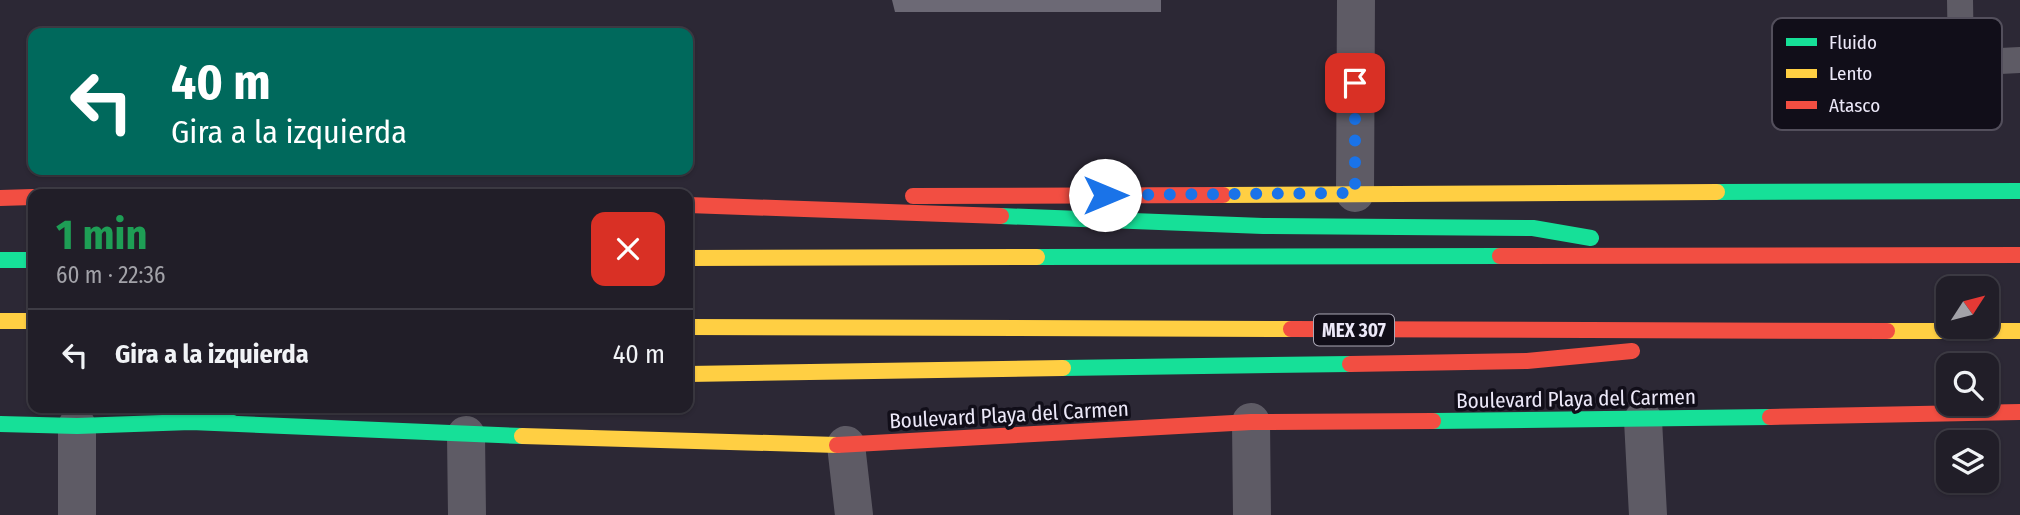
<!DOCTYPE html>
<html lang="es">
<meta charset="utf-8">
<style>
body{margin:0;font-family:"Fira Sans Condensed",sans-serif;background:#292730;color:#f1f3f6;height:100vh;display:flex;flex-direction:column;font-size:26px;white-space:nowrap}
*{box-sizing:border-box;margin:0}
p{font-size:23px;color:#a2a2a8}
.icon{flex:none;width:38px;height:38px;fill:none;stroke:currentColor;stroke-width:2;stroke-linecap:round;stroke-linejoin:round}
.map{position:relative;flex:1;overflow:hidden}
.drawer{position:absolute;left:28px;top:189px;width:665px;height:224px;display:flex;flex-direction:column;background:#211e28;border-radius:14px;box-shadow:0 2px 5px #0004,0 0 0 2px #3e3c45}
.drawer>*{flex:none}
.banner{position:absolute;left:28px;top:28px;width:665px;height:147px;border-radius:14px;box-shadow:0 2px 5px #0004,0 0 0 2px #3e3c45;background:#00695c;color:#fff;overflow:hidden}
.needle{width:46px;rotate:54deg}
.fabs{position:absolute;left:1936px;top:276px;display:grid;gap:14px}
.fabs a{display:grid;place-items:center;width:63px;height:63px;border-radius:14px;background:#211e28;box-shadow:0 2px 5px #0004,0 0 0 2px #3e3c45;font-size:35px}
.pin{position:absolute;display:grid;place-items:center;width:60px;height:60px;color:#fff;margin:-30px;border-radius:14px;box-shadow:0 4px 10px #0006}
.me{position:absolute;width:77px;margin:-38px;rotate:90deg;stroke-linejoin:round;filter:drop-shadow(0 0 5px #0008)}
.turn{display:flex;align-items:center;gap:24px;height:147px;padding:0 28px;font-size:32px}
.turn .icon{width:91px;height:91px;stroke-width:2.5}
.turn b{display:block;font-size:49px;line-height:60px}
.round{display:grid;place-items:center;flex:none;width:74px;height:74px;border-radius:14px;background:#292730}
.headline{display:flex;align-items:center;justify-content:space-between;height:119px;padding:0 28px}
h1{font-size:42px;font-weight:700;line-height:52px;color:#1e9e55}
ul{padding:0;list-style:none}
li{display:flex;align-items:center;gap:21px;height:91px;padding:0 28px;border-top:2px solid #3e3c45}
li div{flex:1}
li b{display:block;font-size:26px}
li em{font-style:normal}
.map>svg:first-child{display:block}
.building{fill:#6c6975}
.lines{fill:none;stroke-linecap:round;stroke-linejoin:round}
.lane{stroke:#5e5b65;stroke-width:26}
.street{stroke:#5e5b65;stroke-width:38}
.fast{stroke:#16e098;stroke-width:16}
.slow{stroke:#ffcf43;stroke-width:16}
.jam{stroke:#f24e42;stroke-width:16}
.route{stroke:#1a73e8;stroke-width:12;stroke-dasharray:0 21.6}
.labels{text-anchor:middle;dominant-baseline:central;stroke-width:7;stroke-linejoin:round;paint-order:stroke}
.shield{fill:#110e19;stroke:#aaa7b5;stroke-width:2}
.shield-label{font-size:19px;font-weight:bold;fill:#ece8f8}
.street-label{font-size:21px;fill:#ece8f8;stroke:#110e19}
.key{fill:#110e19;stroke:#534f5c;stroke-width:2}
.key-label{font-size:19px;fill:#ece8f8}
</style>
<div class="map">
<svg width="2020" height="515" viewBox="0 0 2020 515">
<rect width="100%" height="100%" fill="#2c2835"/>
<!-- building -->
<polygon class="building" points="892,0 1161,0 1161,12 895,12"/>
<g class="lines">
<!-- lane -->
<polyline class="lane" points="1960,0 1961,63 2020,60"/>
<!-- street -->
<g class="street">
<polyline points="1355,193 1356,0"/>
<polyline points="1643,420 1648,515"/>
<polyline points="1251,422 1252,515"/>
<polyline points="77,426 77,515"/>
<polyline points="466,435 467,515"/>
<polyline points="846,445 854,515"/>
</g>
<!-- fast -->
<g class="fast">
<polyline points="1717,192 2020,191"/>
<polyline points="1001,216 1263,226 1533,228 1591,238"/>
<polyline points="1037,257 1500,256"/>
<polyline points="0,260 33,260"/>
<polyline points="1063,368 1350,364"/>
<polyline points="1433,421 1770,417"/>
<polyline points="191,422 233,408"/>
<polyline points="0,424 77,426 191,422 522,436"/>
</g>
<!-- slow -->
<g class="slow">
<polyline points="1223,195 1717,192"/>
<polyline points="688,258 1037,257"/>
<polyline points="0,321 33,321"/>
<polyline points="688,327 1291,329"/>
<polyline points="1887,331 2020,331"/>
<polyline points="688,374 1063,368"/>
<polyline points="522,436 837,445"/>
</g>
<!-- jam -->
<g class="jam">
<polyline points="913,196 1223,195"/>
<polyline points="0,198 33,197"/>
<polyline points="688,205 1001,216"/>
<polyline points="1500,256 2020,255"/>
<polyline points="1291,329 1887,331"/>
<polyline points="1350,364 1527,361 1632,351"/>
<polyline points="1770,417 2020,412"/>
<polyline points="837,445 1251,422 1433,421"/>
</g>
</g>
<g class="lines">
<!-- route -->
<polyline class="route" points="1105,195 1355,193 1355,83"/>
</g>
<g class="labels">
<!-- shield labels -->
<rect class="shield" x="1314" y="314.5" width="80" height="31" rx="5"/>
<g class="shield-label">
<text x="1354" y="330">MEX 307</text>
</g>
<!-- street labels -->
<g class="street-label">
<text transform="translate(1576 399) rotate(-1)">Boulevard Playa del Carmen</text>
<text transform="translate(1009 415) rotate(-3)">Boulevard Playa del Carmen</text>
</g>
</g>
<!-- legend -->
<rect x="1772" y="18" width="230" height="112" rx="10" class="key"/>
<rect x="1786" y="38" width="31" height="8" fill="#16e098"/>
<rect x="1786" y="69" width="31" height="9" fill="#ffcf43"/>
<rect x="1786" y="101" width="31" height="8" fill="#f24e42"/>
<g class="key-label">
<text x="1829" y="49">Fluido</text>
<text x="1829" y="80">Lento</text>
<text x="1829" y="112">Atasco</text>
</g>
</svg>
<div class="fabs">
<a><svg class="needle" viewBox="-14 -14 28 28"><path d="M0-13l5 13h-10z" fill="#e53935"/><path d="M0 13l5-13h-10z" fill="#a2a2a8"/></svg></a>
<a><svg class="icon" aria-label="search" viewBox="0 0 24 24"><circle cx="10" cy="10" r="6"/><path d="M15 15l6 6"/></svg></a>
<a><svg class="icon" aria-label="layers" viewBox="0 0 24 24"><path d="M12 4l9 5-9 5-9-5zM3 14l9 5 9-5"/></svg></a>
</div>
<div class="pin" style="left:1355px;top:83px;background:#d93025"><svg class="icon" aria-label="arrive" viewBox="0 0 24 24"><path d="M6 21V4h12l-3 4 3 4H6"/></svg></div>
<svg class="me" style="left:1105px;top:195px" viewBox="-20 -20 40 40"><circle r="19" fill="#fff"/><path d="M0-13L10 11 0 6-10 11z" fill="#1a73e8"/></svg>
<div class="banner">
<div class="turn"><svg class="icon" aria-label="left" viewBox="0 0 24 24"><path d="M17 20v-9H6M10 6l-5 5 5 5"/></svg><div><b>40 m</b>Gira a la izquierda</div></div>
</div>
<section class="drawer">
<div class="headline"><div><h1>1 min</h1><p>60 m · 22:36</p></div><a class="round" style="background:#d93025;color:#fff"><svg class="icon" aria-label="close" viewBox="0 0 24 24"><path d="M6 6l12 12M18 6L6 18"/></svg></a></div>
<ul>
<li><svg class="icon" aria-label="left" viewBox="0 0 24 24"><path d="M17 20v-9H6M10 6l-5 5 5 5"/></svg><div><b>Gira a la izquierda</b></div><em>40 m</em></li>
</ul>
</section>
</div>
